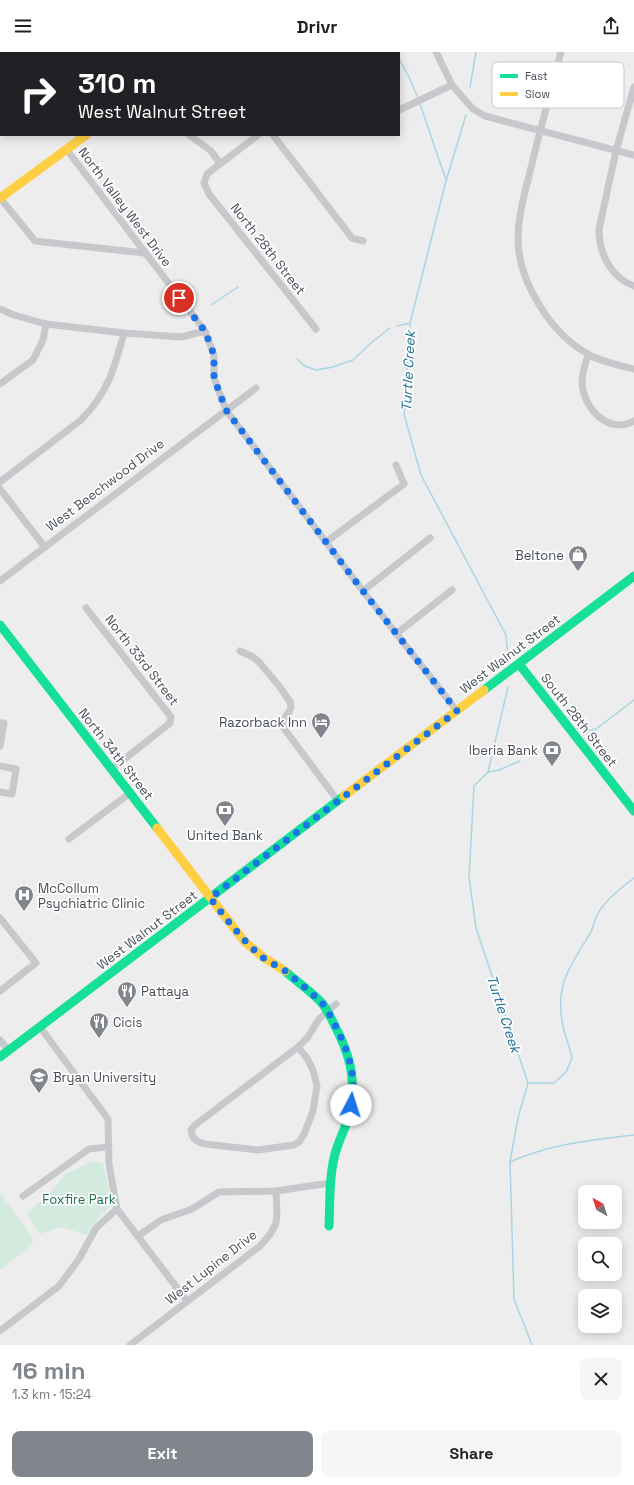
<!DOCTYPE html>
<meta charset="utf-8">
<style>
body{margin:0;font-family:"Space Grotesk",sans-serif;background:#f6f6f6;color:#202124;height:100vh;display:flex;flex-direction:column;font-size:15px;white-space:nowrap}
*{box-sizing:border-box;margin:0}
p{font-size:13px;color:#757577}
.icon{flex:none;width:22px;height:22px;fill:none;stroke:currentColor;stroke-width:2;stroke-linecap:round;stroke-linejoin:round}
.map{position:relative;height:1293px;overflow:hidden}
.sheet{display:flex;flex-direction:column;background:#fff;flex:1}
.sheet>*{flex:none}
.guide{position:absolute;left:0px;top:0px;width:400px;height:84px;box-shadow:0 2px 10px #0003;background:#202124;color:#fff;overflow:hidden}
.needle{width:26px;rotate:321deg}
.buttons{position:absolute;left:578px;top:1133px;display:grid;gap:8px}
.buttons a{display:grid;place-items:center;width:44px;height:44px;border-radius:8px;background:#fff;box-shadow:0 2px 10px #0003;font-size:20px}
.pin{position:absolute;display:grid;place-items:center;width:34px;height:34px;color:#fff;margin:-17px;border:2px solid #fff;border-radius:50%;box-shadow:0 1px 4px #0007}
.me{position:absolute;width:44px;margin:-22px;rotate:5deg;stroke-linejoin:round;filter:drop-shadow(0 0 3px #0008)}
.turn{display:flex;align-items:center;gap:14px;height:84px;padding:0 12px;font-size:18px}
.turn .icon{width:52px;height:52px;stroke-width:2.5}
.turn b{display:block;font-size:28px;line-height:34px}
.round{display:grid;place-items:center;flex:none;width:42px;height:42px;border-radius:8px;background:#f6f6f6}
.overview{display:flex;align-items:center;justify-content:space-between;height:68px;padding:0 12px}
h1{font-size:24px;font-weight:800;line-height:30px;color:#80868c}
.button{display:flex;gap:8px;margin-top:auto;padding:8px 12px}
.button a{flex:1;height:46px;border-radius:8px;background:#80868c;color:#fff;font-size:16px;font-weight:800;line-height:46px;text-align:center}
.button a+a{background:#f6f6f6;color:#202124}
header{display:flex;justify-content:space-between;align-items:center;height:52px;padding:0 12px;background:#fff;font-size:18px;font-weight:800}
.map>svg:first-child{display:block}
.green{fill:#d3eade}
.lines{fill:none;stroke-linecap:round;stroke-linejoin:round}
.stream{stroke:#acd4e4;stroke-width:1.5}
.street{stroke:#c7c8cb;stroke-width:7}
.fast{stroke:#16e098;stroke-width:9}
.slow{stroke:#ffcf43;stroke-width:9}
.route{stroke:#1a73e8;stroke-width:7;stroke-dasharray:0 12.6}
.labels{text-anchor:middle;dominant-baseline:central;stroke-width:3.5;stroke-linejoin:round;paint-order:stroke}
.street-label{font-size:13px;fill:#464e57;stroke:#fff}
.poi-label{font-size:13px;fill:#464e57;stroke:#fff;text-anchor:start}
.park-label{font-size:13px;fill:#206f4e;stroke:#fff}
.water-label{font-size:14px;font-style:italic;fill:#1c7194;stroke:#fff}
.key{fill:#fff;stroke:#c8cacd;stroke-width:1}
.key-label{font-size:11px;fill:#464e57}
</style>
<header><svg class="icon" aria-label="menu" viewBox="0 0 24 24"><path d="M4 6h16M4 12h16M4 18h16"/></svg>Drivr<svg class="icon" aria-label="share" viewBox="0 0 24 24"><path d="M12 15V3M7 8l5-5 5 5M5 13v7h14v-7"/></svg></header>
<div class="map">
<svg width="634" height="1293" viewBox="0 0 634 1293">
<rect width="100%" height="100%" fill="#ededed"/>
<!-- green -->
<g class="green">
<polygon points="93,1109 103,1111 112,1152 96,1169 87,1183 62,1175 39,1182 27,1161 48,1143 66,1122 73,1118"/>
<polygon points="0,1141 31,1183 33,1192 0,1218"/>
</g>
<g class="lines">
<!-- stream -->
<g class="stream">
<polyline points="395,0 396,1"/>
<polyline points="399,7 408,23 418,46"/>
<polyline points="470,35 476,0"/>
<polyline points="420,52 446,128"/>
<polyline points="466,63 446,129 410,271 404,362 421,423 506,583 508,606"/>
<polyline points="211,253 238,235"/>
<polyline points="397,274 410,271"/>
<polyline points="297,307 305,314 316,318 333,315 353,308 371,291 390,276"/>
<polyline points="508,635 488,720 474,734 469,825 476,876 528,1031 518,1066 510,1110 514,1247 532,1293"/>
<polyline points="577,676 588,679 596,677 634,648"/>
<polyline points="488,720 499,718 520,709"/>
<path d="M528,1031H554L566,1020L572,1006C570,995 565,985 563,974C554,932 571,913 591,880C594,874 594,868 597,863C605,848 621,836 634,826"/>
<path d="M510,1110C549,1092 592,1088 634,1083"/>
</g>
<!-- street -->
<g class="street">
<polyline points="39,0 40,1"/>
<polyline points="164,0 165,1"/>
<polyline points="315,0 316,1"/>
<polyline points="323,0 325,1"/>
<polyline points="436,0 452,33 473,57 485,64 634,103"/>
<path d="M561,0C550,41 539,82 529,124C524,144 518,165 518,187C518,229 551,282 588,302C599,309 621,314 634,317"/>
<path d="M634,35L616,99L599,177C599,201 610,225 634,234"/>
<polyline points="399,58 452,33"/>
<polyline points="189,83 210,98 220,111"/>
<polyline points="258,83 207,122 204,131 209,142 316,277"/>
<polyline points="273,83 352,186 363,189"/>
<polyline points="67,98 205,279 214,303 214,326 226,358 363,539 457,659"/>
<polyline points="0,146 35,189 144,201"/>
<polyline points="0,257 14,263 46,272 124,281 181,285 205,279"/>
<path d="M588,303C585,312 582,321 582,330C583,356 608,383 634,369"/>
<polyline points="0,332 33,308 43,288 46,272"/>
<path d="M0,430L81,368C108,340 114,318 124,281"/>
<polyline points="0,437 44,494"/>
<polyline points="326,490 404,432 396,413"/>
<polyline points="0,529 256,336"/>
<polyline points="363,539 430,486"/>
<polyline points="86,556 171,665 170,671 112,717"/>
<polyline points="396,582 452,538"/>
<polyline points="240,599 253,605 258,609 280,635 290,650 291,655 289,660 282,670 283,675 338,749"/>
<polyline points="0,671 4,671 0,694"/>
<polyline points="0,714 16,717 12,742 0,740"/>
<polyline points="69,787 130,741"/>
<polyline points="0,866 36,911 0,939"/>
<polyline points="40,975 108,1067 109,1112 117,1157 187,1249"/>
<polyline points="0,988 9,999"/>
<path d="M298,995L307,1006L313,1018L317,1034L313,1059L304,1082L299,1090L294,1093L258,1098L205,1092C197,1090 192,1087 191,1078L195,1073L298,995L308,985L319,967L336,952"/>
<polyline points="23,1144 89,1097 108,1095"/>
<polyline points="138,1184 161,1168 192,1157 219,1140 276,1139 330,1131"/>
<polyline points="0,1279 59,1234 79,1207 96,1176 117,1157"/>
<path d="M130,1293L260,1194C281,1172 277,1168 276,1139"/>
</g>
<!-- fast -->
<g class="fast">
<polyline points="0,573 157,776"/>
<polyline points="519,612 634,759"/>
<polyline points="484,638 634,524"/>
<path d="M285,919C296,929 309,938 320,949C326,955 330,964 334,972C349,1000 357,1027 350,1059C347,1074 339,1087 335,1102C329,1125 330,1150 329,1174"/>
<polyline points="0,1005 344,744"/>
</g>
<!-- slow -->
<g class="slow">
<polyline points="193,1 195,0"/>
<polyline points="0,146 86,83"/>
<polyline points="344,744 484,638"/>
<polyline points="157,776 244,889 263,905 285,919"/>
</g>
</g>
<g class="lines">
<!-- route -->
<path class="route" d="M179,246L205,279L214,303V326L226,358L363,539L457,659L210,846C226,866 241,887 261,904C268,910 277,913 284,918C296,927 308,938 319,948C326,954 330,963 334,971C347,996 358,1024 351,1053"/>
</g>
<!-- icons -->
<defs>
<symbol id="shop-pin" viewBox="-11 -11 22 30"><path d="M0 17L-7.5 6A9.5 9.5 0 1 1 7.5 6Z" fill="#80868c" stroke="#fff"/><path d="M-5-2.5h2.3a2.7 3.5 0 0 1 5.4 0H5L5.5 6h-11ZM-1.5-2.5h3a1.5 2.3 0 0 0-3 0Z" fill="#fff"/></symbol>
<symbol id="hotel-pin" viewBox="-11 -11 22 30"><path d="M0 17L-7.5 6A9.5 9.5 0 1 1 7.5 6Z" fill="#80868c" stroke="#fff"/><path d="M-6-4.5h1.5V1H6V5H4.5V3h-9V5H-6ZM-4 0a1.8 1.8 0 1 1 3.6 0ZM.5 0V-2.5h3Q6-2.5 6 0Z" fill="#fff"/></symbol>
<symbol id="bank-pin" viewBox="-11 -11 22 30"><path d="M0 17L-7.5 6A9.5 9.5 0 1 1 7.5 6Z" fill="#80868c" stroke="#fff"/><path d="M-6-4H6V4H-6ZM0-2.3a2.3 2.3 0 1 0 0 4.6a2.3 2.3 0 1 0 0-4.6Z" fill="#fff"/></symbol>
<symbol id="hospital-pin" viewBox="-11 -11 22 30"><path d="M0 17L-7.5 6A9.5 9.5 0 1 1 7.5 6Z" fill="#80868c" stroke="#fff"/><path d="M-5-5h3v3.5h4V-5h3V5h-3V1.5h-4V5h-3Z" fill="#fff"/></symbol>
<symbol id="restaurant-pin" viewBox="-11 -11 22 30"><path d="M0 17L-7.5 6A9.5 9.5 0 1 1 7.5 6Z" fill="#80868c" stroke="#fff"/><path d="M-5-6h1v4h1v-4h1v4h1v-4h1v5L-1.5 .5V6h-2V.5L-5-1ZM5-6V6H3V1.5H1.5Q1.5-4 5-6Z" fill="#fff"/></symbol>
<symbol id="university-pin" viewBox="-11 -11 22 30"><path d="M0 17L-7.5 6A9.5 9.5 0 1 1 7.5 6Z" fill="#80868c" stroke="#fff"/><path d="M0-5L7-2L0 1L-7-2ZM-4 1L0 2.5L4 1V4Q0 6-4 4Z" fill="#fff"/></symbol>
</defs>
<g fill-rule="evenodd">
<use href="#shop-pin" x="567" y="492" width="22" height="30"/>
<use href="#hotel-pin" x="310" y="659" width="22" height="30"/>
<use href="#bank-pin" x="541" y="687" width="22" height="30"/>
<use href="#bank-pin" x="214" y="747" width="22" height="30"/>
<use href="#hospital-pin" x="13" y="832" width="22" height="30"/>
<use href="#restaurant-pin" x="116" y="928" width="22" height="30"/>
<use href="#restaurant-pin" x="88" y="959" width="22" height="30"/>
<use href="#university-pin" x="28" y="1014" width="22" height="30"/>
</g>
<g class="labels">
<!-- street labels -->
<g class="street-label">
<text transform="translate(125 155) rotate(53)">North Valley West Drive</text>
<text transform="translate(268 197) rotate(52)">North 28th Street</text>
<text transform="translate(105 433) rotate(-37)">West Beechwood Drive</text>
<text transform="translate(510 602) rotate(-37)">West Walnut Street</text>
<text transform="translate(142 608) rotate(52)">North 33rd Street</text>
<text transform="translate(579 668) rotate(52)">South 28th Street</text>
<text transform="translate(116 702) rotate(52)">North 34th Street</text>
<text transform="translate(147 878) rotate(-37)">West Walnut Street</text>
<text transform="translate(211 1215) rotate(-38)">West Lupine Drive</text>
</g>
<!-- poi labels -->
<g class="poi-label">
<text x="564" y="503" text-anchor="end">Beltone</text>
<text x="307" y="670" text-anchor="end">Razorback Inn</text>
<text x="538" y="698" text-anchor="end">Iberia Bank</text>
<text x="225" y="783" text-anchor="middle">United Bank</text>
<text x="38" y="836">McCollum<tspan x="38" dy="15">Psychiatric Clinic</tspan></text>
<text x="141" y="939">Pattaya</text>
<text x="113" y="970">Cicis</text>
<text x="53" y="1025">Bryan University</text>
</g>
<!-- park labels -->
<g class="park-label">
<text x="79" y="1147">Foxfire Park</text>
</g>
<!-- water labels -->
<g class="water-label">
<text transform="translate(408 319) rotate(-87)">Turtle Creek</text>
<text transform="translate(504 962) rotate(72)">Turtle Creek</text>
</g>
</g>
<!-- legend -->
<rect x="492" y="10" width="132" height="46" rx="6" class="key"/>
<rect x="500" y="22" width="18" height="4" fill="#16e098"/>
<rect x="500" y="40" width="18" height="4" fill="#ffcf43"/>
<g class="key-label">
<text x="525" y="28">Fast</text>
<text x="525" y="46">Slow</text>
</g>
</svg>
<div class="buttons">
<a><svg class="needle" viewBox="-14 -14 28 28"><path d="M0-13l5 13h-10z" fill="#e53935"/><path d="M0 13l5-13h-10z" fill="#757577"/></svg></a>
<a><svg class="icon" aria-label="search" viewBox="0 0 24 24"><circle cx="10" cy="10" r="6"/><path d="M15 15l6 6"/></svg></a>
<a><svg class="icon" aria-label="layers" viewBox="0 0 24 24"><path d="M12 4l9 5-9 5-9-5zM3 14l9 5 9-5"/></svg></a>
</div>
<div class="pin" style="left:179px;top:246px;background:#d93025"><svg class="icon" aria-label="arrive" viewBox="0 0 24 24"><path d="M6 21V4h12l-3 4 3 4H6"/></svg></div>
<svg class="me" style="left:351px;top:1053px" viewBox="-20 -20 40 40"><circle r="19" fill="#fff"/><path d="M0-13L10 11 0 6-10 11z" fill="#1a73e8"/></svg>
<div class="guide">
<div class="turn"><svg class="icon" aria-label="right" viewBox="0 0 24 24"><path d="M7 20v-9h11M14 6l5 5-5 5"/></svg><div><b>310 m</b>West Walnut Street</div></div>
</div>
</div>
<section class="sheet">
<div class="overview"><div><h1>16 min</h1><p>1.3 km · 15:24</p></div><a class="round"><svg class="icon" aria-label="close" viewBox="0 0 24 24"><path d="M6 6l12 12M18 6L6 18"/></svg></a></div>
<div class="button"><a>Exit</a><a>Share</a></div>
</section>
